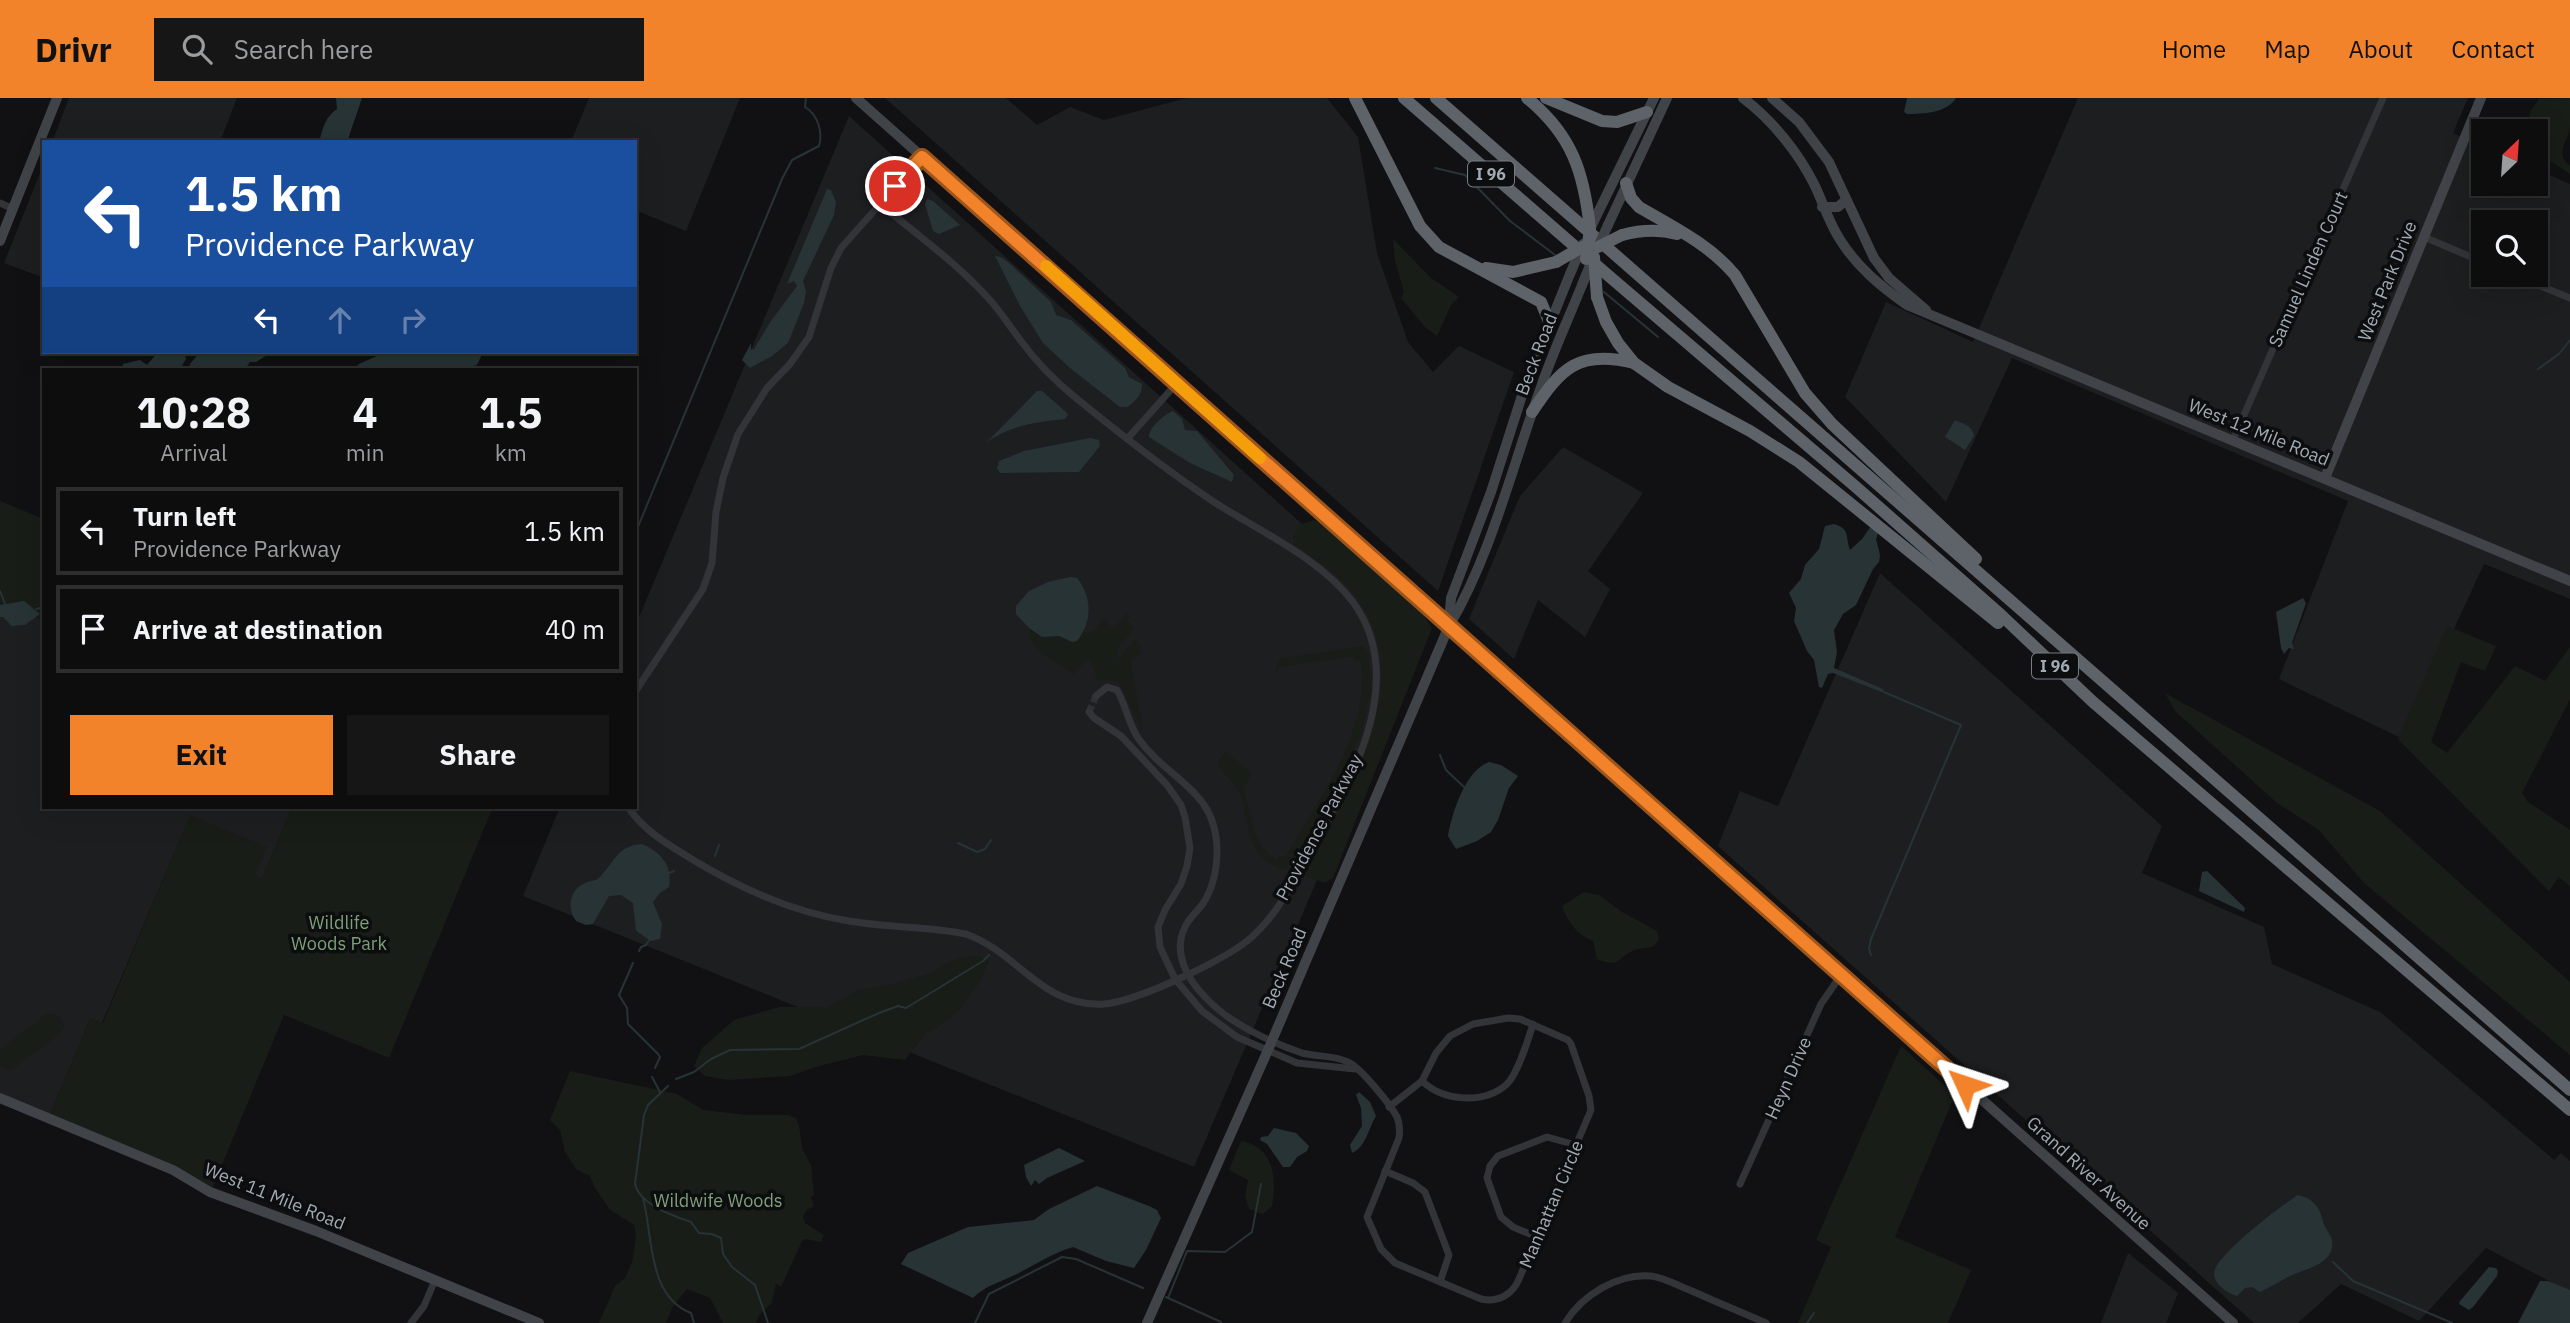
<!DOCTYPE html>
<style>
body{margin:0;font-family:"IBM Plex Sans",sans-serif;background:#161617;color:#f1f3f6;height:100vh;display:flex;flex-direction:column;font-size:26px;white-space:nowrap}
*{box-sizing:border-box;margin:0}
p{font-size:23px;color:#9a9c9e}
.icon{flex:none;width:38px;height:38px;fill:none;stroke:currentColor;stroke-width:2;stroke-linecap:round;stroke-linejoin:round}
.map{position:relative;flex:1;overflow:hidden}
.sheet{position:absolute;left:42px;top:270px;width:595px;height:441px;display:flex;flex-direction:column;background:#0d0d0e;border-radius:0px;box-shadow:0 7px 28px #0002,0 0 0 2px #2d2d2e}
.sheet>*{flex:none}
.guide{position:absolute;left:42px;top:42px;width:595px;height:214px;border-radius:0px;box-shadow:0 7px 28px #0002,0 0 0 2px #2d2d2e;background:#1a4fa0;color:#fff;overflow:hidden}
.needle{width:46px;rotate:25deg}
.controls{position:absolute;left:2471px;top:21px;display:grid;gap:14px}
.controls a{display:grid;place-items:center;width:77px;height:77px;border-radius:0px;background:#0d0d0e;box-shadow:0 7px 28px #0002,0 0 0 2px #2d2d2e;font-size:35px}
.pin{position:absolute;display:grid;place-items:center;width:60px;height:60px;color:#fff;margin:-30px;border:4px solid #fff;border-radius:50%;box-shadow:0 2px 7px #0007}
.me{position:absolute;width:77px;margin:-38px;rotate:312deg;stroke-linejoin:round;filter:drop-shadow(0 0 5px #0008)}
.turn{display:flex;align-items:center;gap:24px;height:147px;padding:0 28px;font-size:32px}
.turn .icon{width:91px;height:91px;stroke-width:2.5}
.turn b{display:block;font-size:49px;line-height:60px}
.lanes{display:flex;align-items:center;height:66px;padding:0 28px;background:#0003;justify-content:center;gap:35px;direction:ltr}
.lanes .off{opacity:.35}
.eta{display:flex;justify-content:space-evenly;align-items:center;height:119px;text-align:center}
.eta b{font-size:42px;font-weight:700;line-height:49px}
.cta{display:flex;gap:14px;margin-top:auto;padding:14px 28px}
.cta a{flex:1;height:80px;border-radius:0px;background:#f2832a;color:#111;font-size:28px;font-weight:700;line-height:80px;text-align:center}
.cta a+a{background:#161617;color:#f1f3f6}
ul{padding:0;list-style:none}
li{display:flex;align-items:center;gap:21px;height:88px;margin:0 14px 10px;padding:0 14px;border:4px solid #2d2d2e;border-radius:0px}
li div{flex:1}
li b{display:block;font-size:26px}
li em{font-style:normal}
header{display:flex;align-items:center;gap:42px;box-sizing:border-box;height:98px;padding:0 35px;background:#f2832a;color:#111}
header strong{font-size:33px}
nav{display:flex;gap:38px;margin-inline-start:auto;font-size:24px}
.search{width:490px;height:63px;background:#161617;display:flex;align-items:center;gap:18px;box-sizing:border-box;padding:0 24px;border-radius:0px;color:#9a9c9e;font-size:26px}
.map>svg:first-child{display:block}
.built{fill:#1d1e20;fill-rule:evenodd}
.green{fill:#181d17}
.water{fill:#283336}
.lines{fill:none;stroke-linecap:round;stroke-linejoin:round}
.stream{stroke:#283336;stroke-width:2}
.street-tunnel{stroke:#2e3033;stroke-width:7;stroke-dasharray:7 3.5;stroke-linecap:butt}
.street{stroke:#323438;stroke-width:7}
.secondary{stroke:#404448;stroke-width:10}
.highway{stroke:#5e6369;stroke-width:12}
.secondary-bridge{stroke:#404448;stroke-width:10}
.highway-bridge{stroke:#5e6369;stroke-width:12}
.route-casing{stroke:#9d551b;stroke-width:18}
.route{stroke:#f2832a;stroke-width:12}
.slow{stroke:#f59e0b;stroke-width:12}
.labels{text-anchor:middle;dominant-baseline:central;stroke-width:7;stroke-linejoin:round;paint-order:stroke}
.shield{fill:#0c0d0e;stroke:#757c82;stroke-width:2}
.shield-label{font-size:16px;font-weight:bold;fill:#a2abb4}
.street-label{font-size:18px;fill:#a2abb4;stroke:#0c0d0e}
.park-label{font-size:18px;fill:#7f9f79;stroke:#0c0d0e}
</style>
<header>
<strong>Drivr</strong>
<div class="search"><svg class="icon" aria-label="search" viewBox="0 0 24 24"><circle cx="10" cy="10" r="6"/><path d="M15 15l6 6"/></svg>Search here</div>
<nav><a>Home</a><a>Map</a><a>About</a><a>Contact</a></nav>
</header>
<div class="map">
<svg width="2570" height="1225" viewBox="0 0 2570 1225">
<rect width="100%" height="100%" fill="#111113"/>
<!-- built -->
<g class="built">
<polygon points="69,0 237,0 220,44 52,44"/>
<polygon points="589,0 740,0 686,133 635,112 635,44 571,44"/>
<polygon points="885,0 1006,0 1037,27 1070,9 1104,22 1187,0 1327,0 1358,39 1377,155 1408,244 1433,274 1459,248 1514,274 1438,493"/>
<path d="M2078,0H2468L2453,35L2483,49V86H2536V71L2570,86V501L2484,466L2403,641L2279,581L2348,403L2012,260L1946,404L1845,299L1886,204L1973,244ZM2483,124H2536V177H2483Z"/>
<polygon points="849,18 1423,535 1194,1069 523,798 560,709 635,709 635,529"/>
<polygon points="44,65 44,180 4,165"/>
<polygon points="1563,349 1643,395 1588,473 1610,491 1585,539 1538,502 1514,561 1469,521 1520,398"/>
<polygon points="1880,475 2162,728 2142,775 2264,829 2272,866 2380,914 2554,1062 2561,1055 2570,1063 2570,1194 2486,1150 2419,1223 2341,1186 2298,1225 2254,1225 1718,748 1740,693 1778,708"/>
<polygon points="0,505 44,522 44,709 292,710 262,781 178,746 102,925 90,921 47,1024 0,1004"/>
<polygon points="2128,1155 2178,1195 2166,1225 2101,1225"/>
</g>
<!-- green -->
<g class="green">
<path d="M2570,0C2570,9 2570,21 2570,30C2568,43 2554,56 2570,67V76L2537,54L2536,33H2526L2531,12L2539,1Z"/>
<polygon points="1393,141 1431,180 1459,199 1451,207 1437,238 1425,229 1401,200 1404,194 1395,163"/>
<polygon points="0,403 44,421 44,522 0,505"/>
<path d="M1314,422L1321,425L1423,516L1432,530L1333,780L1325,785L1307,779L1303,769C1311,749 1327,733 1338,715C1346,701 1351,685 1358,671C1387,604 1398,539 1341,482C1327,467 1309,458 1293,446V439L1301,426Z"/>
<path d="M1127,515L1130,518L1127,523L1135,530L1117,551V562L1135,542L1142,548L1139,551L1141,554L1131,564L1143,634L1119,584L1110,581L1098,583L1089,559L1074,576C1053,561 1041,561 1028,537L1031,535L1029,530L1046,540L1059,538L1072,544L1080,539L1083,534L1088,535L1096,531L1103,519L1113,531Z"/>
<polygon points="2447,528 2496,548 2485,573 2461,564 2431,644 2447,655 2515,568 2545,583 2570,549 2570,601 2522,695 2528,704 2570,732 2570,788 2559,779 2549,793 2398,641"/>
<path d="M1361,548L1368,553L1371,591L1362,633L1334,699L1290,769C1283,773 1278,770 1271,766C1243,749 1250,719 1239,694C1234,683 1219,674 1218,663L1226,653L1251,675L1247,686L1242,687C1252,715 1250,744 1276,762L1280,758L1285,760C1319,699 1370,637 1361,563H1355L1354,558L1278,569V574L1275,572L1279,561Z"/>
<polygon points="2165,595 2380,713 2570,884 2570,957 2363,784 2319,732 2277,705 2175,613"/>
<polygon points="290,709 493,709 389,960 284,917 212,1091 47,1024 90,921 103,925 190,717 267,749 255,777 262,781 292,710"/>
<path d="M1584,794L1599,797L1622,814L1657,833L1659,841L1653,849C1647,850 1640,850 1635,852C1616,859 1622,871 1597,861L1593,843C1578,838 1567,823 1562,808Z"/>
<polygon points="979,858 989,863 979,885 959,912 936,931 926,935 905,962 863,957 819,968 790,978 729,982 705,978 694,968 702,950 734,922 779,909 828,909 856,893 885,888 934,874 940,868 959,860"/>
<path d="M51,916C60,917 63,921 64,929L60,936L14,970L6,972L0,968V952L4,948L45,917Z"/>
<polygon points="1901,948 1955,997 1895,1139 1971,1172 1948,1225 1798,1225 1831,1149 1816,1142"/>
<polygon points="570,973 677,996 703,1012 747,1017 788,1017 796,1020 799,1027 802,1050 811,1067 814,1097 811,1099 814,1108 807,1112 803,1118 805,1125 824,1137 821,1144 806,1141 802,1143 781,1189 776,1186 772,1205 760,1216 756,1225 723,1225 710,1200 687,1191 672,1210 666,1225 599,1225 615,1188 625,1180 633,1161 636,1138 634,1127 610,1112 595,1090 590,1078 576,1071 565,1054 560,1032 550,1022"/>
<path d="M1241,1043C1274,1049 1277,1080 1272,1108L1263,1116L1249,1111L1245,1098L1248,1082L1229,1072Z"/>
</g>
<!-- water -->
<g class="water">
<path d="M336,0H362L347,44H323L320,41C323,28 326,19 337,11Z"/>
<path d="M1907,0H1956C1947,15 1923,16 1907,16L1904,14Z"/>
<polygon points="827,91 831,92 836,104 834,117 803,183 806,193 804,205 788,245 772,258 750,270 742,262 751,245 751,252 754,251 771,223 797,188 794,183 787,186"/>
<polygon points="927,101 933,103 960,127 939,136 933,133 925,106"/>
<path d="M995,158L1001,159L1008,164L1051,204L1056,217L1071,222L1125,270L1129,279L1142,286C1143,296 1135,304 1127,309H1120L1070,270L1043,245L1020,208Z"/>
<polygon points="158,254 184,254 186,261 180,271 123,271 123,266 140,262 147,267"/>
<polygon points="200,254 272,254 256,264 250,264 245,271 189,271 190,266"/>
<polygon points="386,254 483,254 477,267 464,271 355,271 359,266"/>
<path d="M1037,293H1042L1066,314L1068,317L1065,321C1035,324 1012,327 987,344Z"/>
<path d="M1173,313L1182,321L1185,332L1197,333L1234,377L1232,384L1190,365L1149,339C1149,329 1164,317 1173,313Z"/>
<path d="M1955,322C1963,326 1973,327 1974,338L1965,352L1945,339Z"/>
<polygon points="1090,340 1099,342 1100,348 1079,374 1005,375 1000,375 997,370 999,363 1024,353"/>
<path d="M1834,426C1851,431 1845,439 1850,452L1862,441L1871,428L1878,435L1876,441L1880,457L1879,464L1873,471L1856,507L1843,516L1834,532L1837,554L1834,570L1883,591L1884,595L1833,575L1828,576L1822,590L1819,589L1814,562L1807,553L1794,523L1796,510L1789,495L1801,481L1805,467L1819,451L1825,428Z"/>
<path d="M1070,479L1077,480C1092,499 1093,523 1077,543L1072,544L1059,538L1042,539L1029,530L1016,516V508L1029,493L1048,484Z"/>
<polygon points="2303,500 2306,505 2292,545 2294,551 2289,550 2284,556 2281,550 2276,514"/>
<polygon points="24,503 40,516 25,527 12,528 3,519 0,519 0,507"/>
<path d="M1489,664L1501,667L1518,678L1509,690L1498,722L1491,734L1477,743L1456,751L1448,738C1452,714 1466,672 1489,664Z"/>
<path d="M642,746C661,754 673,768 669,789L660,795L653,804L662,826L660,841L651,843L636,833L633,805L621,797L609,798L593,826L586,827L576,823C567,810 569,792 585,785C591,782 595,784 600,779C615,763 617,748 642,746Z"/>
<polygon points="2207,773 2245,810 2244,814 2199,793 2202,774"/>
<path d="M1359,994L1370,1004L1376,1018C1368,1031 1366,1049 1352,1055L1350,1047L1362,1028L1361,1010L1356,997Z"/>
<polygon points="1274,1030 1296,1035 1309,1048 1307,1053 1297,1059 1290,1069 1283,1069 1267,1046 1260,1042 1261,1039 1268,1038"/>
<polygon points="1059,1050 1085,1063 1047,1080 1039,1086 1035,1082 1031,1088 1026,1079 1024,1067"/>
<path d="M1097,1088L1149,1108L1157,1112L1161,1120L1146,1152L1134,1170L1106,1163L1073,1149C1053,1155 1036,1166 1017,1176C1001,1184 986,1187 973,1200L901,1166L908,1155L968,1129L1034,1122L1049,1111Z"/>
<path d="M2298,1097C2312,1100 2320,1109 2323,1123C2324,1130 2331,1136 2332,1142C2336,1166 2305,1171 2290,1178C2280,1183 2271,1189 2260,1194L2252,1189L2245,1190L2237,1198C2227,1195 2210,1184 2215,1171C2223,1152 2280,1108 2298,1097Z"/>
<polygon points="2489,1169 2496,1170 2498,1173 2497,1178 2473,1209 2469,1212 2459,1206 2460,1203"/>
<polygon points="2540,1183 2548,1183 2570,1192 2570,1225 2518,1225"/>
</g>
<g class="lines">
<!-- stream -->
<g class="stream">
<polyline points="1435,70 1465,77 1510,123 1555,157"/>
<polyline points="1604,194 1658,239"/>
<polyline points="2538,271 2559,256 2570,242"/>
<path d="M635,436L782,81L792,62L819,48C823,34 818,17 805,9L806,0"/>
<polyline points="0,493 5,506"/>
<polyline points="36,511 44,509"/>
<polyline points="1440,657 1446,672 1464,689"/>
<polyline points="958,745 977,754 985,751 991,742"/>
<polyline points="715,758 719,747"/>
<polyline points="669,775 674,773"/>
<polyline points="639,853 641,849 646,847 649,842"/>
<polyline points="1871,857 1869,851 1871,841 1961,627 1884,594"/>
<polyline points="633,865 619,897 627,910 628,926 658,956 660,959 655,970"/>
<polyline points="652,979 660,994"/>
<polyline points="676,981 694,974 711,961 730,952 799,951 879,915 898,908 906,910 983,863 989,857"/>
<path d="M668,988L648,1007L644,1017L635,1086C640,1107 674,1118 691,1124L699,1135L712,1136L721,1140L723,1156L732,1169L755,1187L768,1225"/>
<path d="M643,1100C653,1137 647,1198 691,1215L694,1225"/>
<polyline points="2333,1164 2353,1183 2452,1225"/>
<polyline points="1166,1199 1221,1224"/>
<polyline points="1168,1200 1187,1153 1225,1154 1252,1134 1261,1086"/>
<polyline points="975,1225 989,1196 1062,1159 1076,1161 1143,1190"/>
<polyline points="1807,1225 1814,1215"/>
</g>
<!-- street-tunnel -->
<polyline class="street-tunnel" points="1089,614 1096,598"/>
<!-- street -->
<g class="street">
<polyline points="0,105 13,111"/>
<polyline points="2424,139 2483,164"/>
<polyline points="2514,177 2570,200"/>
<polyline points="1127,341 1177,285"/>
<polyline points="2233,342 2383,0"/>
<polyline points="635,594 703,491 712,465 716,414 723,380 738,336 767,290 790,266 809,239 831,170 841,150 922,59"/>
<path d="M1096,598L1107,589L1117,592C1126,607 1128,625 1138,640C1168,683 1217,691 1217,753C1217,771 1213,789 1204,804C1198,813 1189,820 1185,829C1172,855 1188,882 1206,900C1229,925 1270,944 1302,955C1317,959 1334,957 1348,964C1361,970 1390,1006 1397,1019C1400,1026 1400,1032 1399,1040L1367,1119L1381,1151L1395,1165L1481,1201C1498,1205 1513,1196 1519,1181L1591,1012L1589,998L1571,946L1568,942L1520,921L1508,920L1473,926L1450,938L1436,955L1422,983L1389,1009"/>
<polyline points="1089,614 1094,620 1121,638 1167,687 1181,707 1185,719 1190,750 1187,768 1181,786 1165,812 1158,829 1160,849 1175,881 1202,913 1237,939 1297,965 1355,971"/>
<path d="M628,709C643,732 667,746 690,760C739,790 791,814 849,823C888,830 928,828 966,836C1019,855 1042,910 1104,906C1138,903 1228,861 1253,838C1268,824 1280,808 1289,790C1294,781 1297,769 1302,760C1311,742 1324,727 1334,710C1369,649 1399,567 1353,504C1320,460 1259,433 1214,404C1166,372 1120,336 1076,300C1055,283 1037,265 1021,243C1010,229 1001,214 989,201C957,165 916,136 879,105"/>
<path d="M1422,983C1443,1003 1484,1007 1507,986C1518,975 1528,942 1533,926"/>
<polyline points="1385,1073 1413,1085 1425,1094 1449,1157 1440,1184"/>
<polyline points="1740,1086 1821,906 1841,877"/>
<polyline points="1537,1139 1513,1129 1501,1119 1487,1080 1490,1068 1498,1058 1547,1039 1576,1047"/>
<polyline points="411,1225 424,1208 435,1182"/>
<path d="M1565,1225C1582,1197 1618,1175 1651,1178C1665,1180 1679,1188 1692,1193C1716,1204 1741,1214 1766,1225"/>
</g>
<!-- secondary -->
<g class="secondary">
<polyline points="856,0 2233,1225"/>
<path d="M1743,0C1772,22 1798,54 1814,86C1823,104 1828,123 1839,140C1856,168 1880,188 1907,207L2570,483"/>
<polyline points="1772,0 1799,24 1829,64 1874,160 1889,180 1926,212"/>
<polyline points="1822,109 1838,109 1846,102"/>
<polyline points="1608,127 1667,0"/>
<polyline points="1590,131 1654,0"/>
<polyline points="0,143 57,0"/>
<polyline points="2325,380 2481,0"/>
<polyline points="1449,525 1451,500 1491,394 1526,285 1570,176"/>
<polyline points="0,1000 173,1072 210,1094 316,1133 539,1225"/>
<path d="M1147,1225L1268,952L1449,528C1491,458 1512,369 1540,292C1552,256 1568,222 1582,187"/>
</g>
<!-- highway -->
<g class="highway">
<polyline points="1355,0 1420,128 1439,149 1541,204 1550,226"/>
<polyline points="1404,0 1610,179 1856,389 2001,517 2093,604 2570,1012"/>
<polyline points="1436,0 2570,992"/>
<path d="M1527,0C1572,37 1584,74 1590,131"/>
<polyline points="1546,0 1602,23 1617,24 1647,14"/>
<path d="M1626,85L1631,100L1639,109C1673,129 1709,146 1735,177L1805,295L1832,326L1976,461"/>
<path d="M1622,137C1641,132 1658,131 1677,136"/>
<polyline points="1486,170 1513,174 1556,164"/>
<polyline points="1597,199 1606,224 1618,245 1634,265 1668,289 1750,333 1799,364 1998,525"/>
<path d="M1532,314C1561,270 1579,251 1634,265"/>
</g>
<!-- secondary-bridge -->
<g class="secondary-bridge">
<polyline points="1598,149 1608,127"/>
<polyline points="1570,176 1583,146"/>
<polyline points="1582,187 1593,160"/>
</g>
<!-- highway-bridge -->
<g class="highway-bridge">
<polyline points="1598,149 1622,137"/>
<polyline points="1594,159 1597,199"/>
<polyline points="1586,161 1590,131"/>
<polyline points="1556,164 1582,149"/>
</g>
</g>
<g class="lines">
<defs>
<polyline id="route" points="895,88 922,59 1965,987"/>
</defs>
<!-- route casing -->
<use href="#route" class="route-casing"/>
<!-- route -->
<use href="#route" class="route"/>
<!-- slow -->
<polyline class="slow" points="1046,168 1260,360"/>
</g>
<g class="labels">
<!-- shield labels -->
<g class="shield">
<rect x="1468" y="63.5" width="46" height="25" rx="5"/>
<rect x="2032" y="555.5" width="46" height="25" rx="5"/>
</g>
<g class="shield-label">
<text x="1491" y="76">I 96</text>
<text x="2055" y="568">I 96</text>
</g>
<!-- street labels -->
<g class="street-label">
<text transform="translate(2308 171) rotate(-66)">Samuel Linden Court</text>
<text transform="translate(2387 183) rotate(-68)">West Park Drive</text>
<text transform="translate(1536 256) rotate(-69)">Beck Road</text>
<text transform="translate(2259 334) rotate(22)">West 12 Mile Road</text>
<text transform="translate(1319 729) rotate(-62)">Providence Parkway</text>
<text transform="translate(1284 870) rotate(-67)">Beck Road</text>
<text transform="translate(1788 980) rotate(-66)">Heyn Drive</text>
<text transform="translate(2089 1075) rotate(42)">Grand River Avenue</text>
<text transform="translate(275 1098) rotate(22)">West 11 Mile Road</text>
<text transform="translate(1551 1106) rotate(-67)">Manhattan Circle</text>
</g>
<!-- park labels -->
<g class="park-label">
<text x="339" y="824">Wildlife<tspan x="339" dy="21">Woods Park</tspan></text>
<text x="718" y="1102">Wildwife Woods</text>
</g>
</g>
</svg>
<div class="controls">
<a><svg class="needle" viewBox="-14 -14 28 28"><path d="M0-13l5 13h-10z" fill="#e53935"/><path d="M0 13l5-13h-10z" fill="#9a9c9e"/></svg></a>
<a><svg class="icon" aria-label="search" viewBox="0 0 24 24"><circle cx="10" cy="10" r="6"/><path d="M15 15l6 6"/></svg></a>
</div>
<div class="pin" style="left:895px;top:88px;background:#d93025"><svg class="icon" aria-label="arrive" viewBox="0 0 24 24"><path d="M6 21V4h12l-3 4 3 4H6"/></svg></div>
<svg class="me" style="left:1965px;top:987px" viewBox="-20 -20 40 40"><path d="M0-17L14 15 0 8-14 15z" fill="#f2832a" stroke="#fff" stroke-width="4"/></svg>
<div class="guide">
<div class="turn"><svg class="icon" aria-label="left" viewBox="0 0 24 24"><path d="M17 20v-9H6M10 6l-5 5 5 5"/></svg><div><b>1.5 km</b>Providence Parkway</div></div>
<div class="lanes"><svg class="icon" aria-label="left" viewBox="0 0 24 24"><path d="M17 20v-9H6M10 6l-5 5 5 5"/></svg><svg class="icon off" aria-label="ahead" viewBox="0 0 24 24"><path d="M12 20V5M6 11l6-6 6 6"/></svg><svg class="icon off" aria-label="right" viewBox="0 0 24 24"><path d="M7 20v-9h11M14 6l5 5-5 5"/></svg></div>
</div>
<section class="sheet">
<div class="eta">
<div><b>10:28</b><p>Arrival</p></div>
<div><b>4</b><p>min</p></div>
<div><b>1.5</b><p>km</p></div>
</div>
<ul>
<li><svg class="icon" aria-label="left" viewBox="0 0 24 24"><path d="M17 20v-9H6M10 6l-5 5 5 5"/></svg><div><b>Turn left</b><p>Providence Parkway</p></div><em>1.5 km</em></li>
<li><svg class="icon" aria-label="arrive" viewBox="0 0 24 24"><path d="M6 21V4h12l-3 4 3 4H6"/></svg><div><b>Arrive at destination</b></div><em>40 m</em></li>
</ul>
<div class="cta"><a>Exit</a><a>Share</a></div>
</section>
</div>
